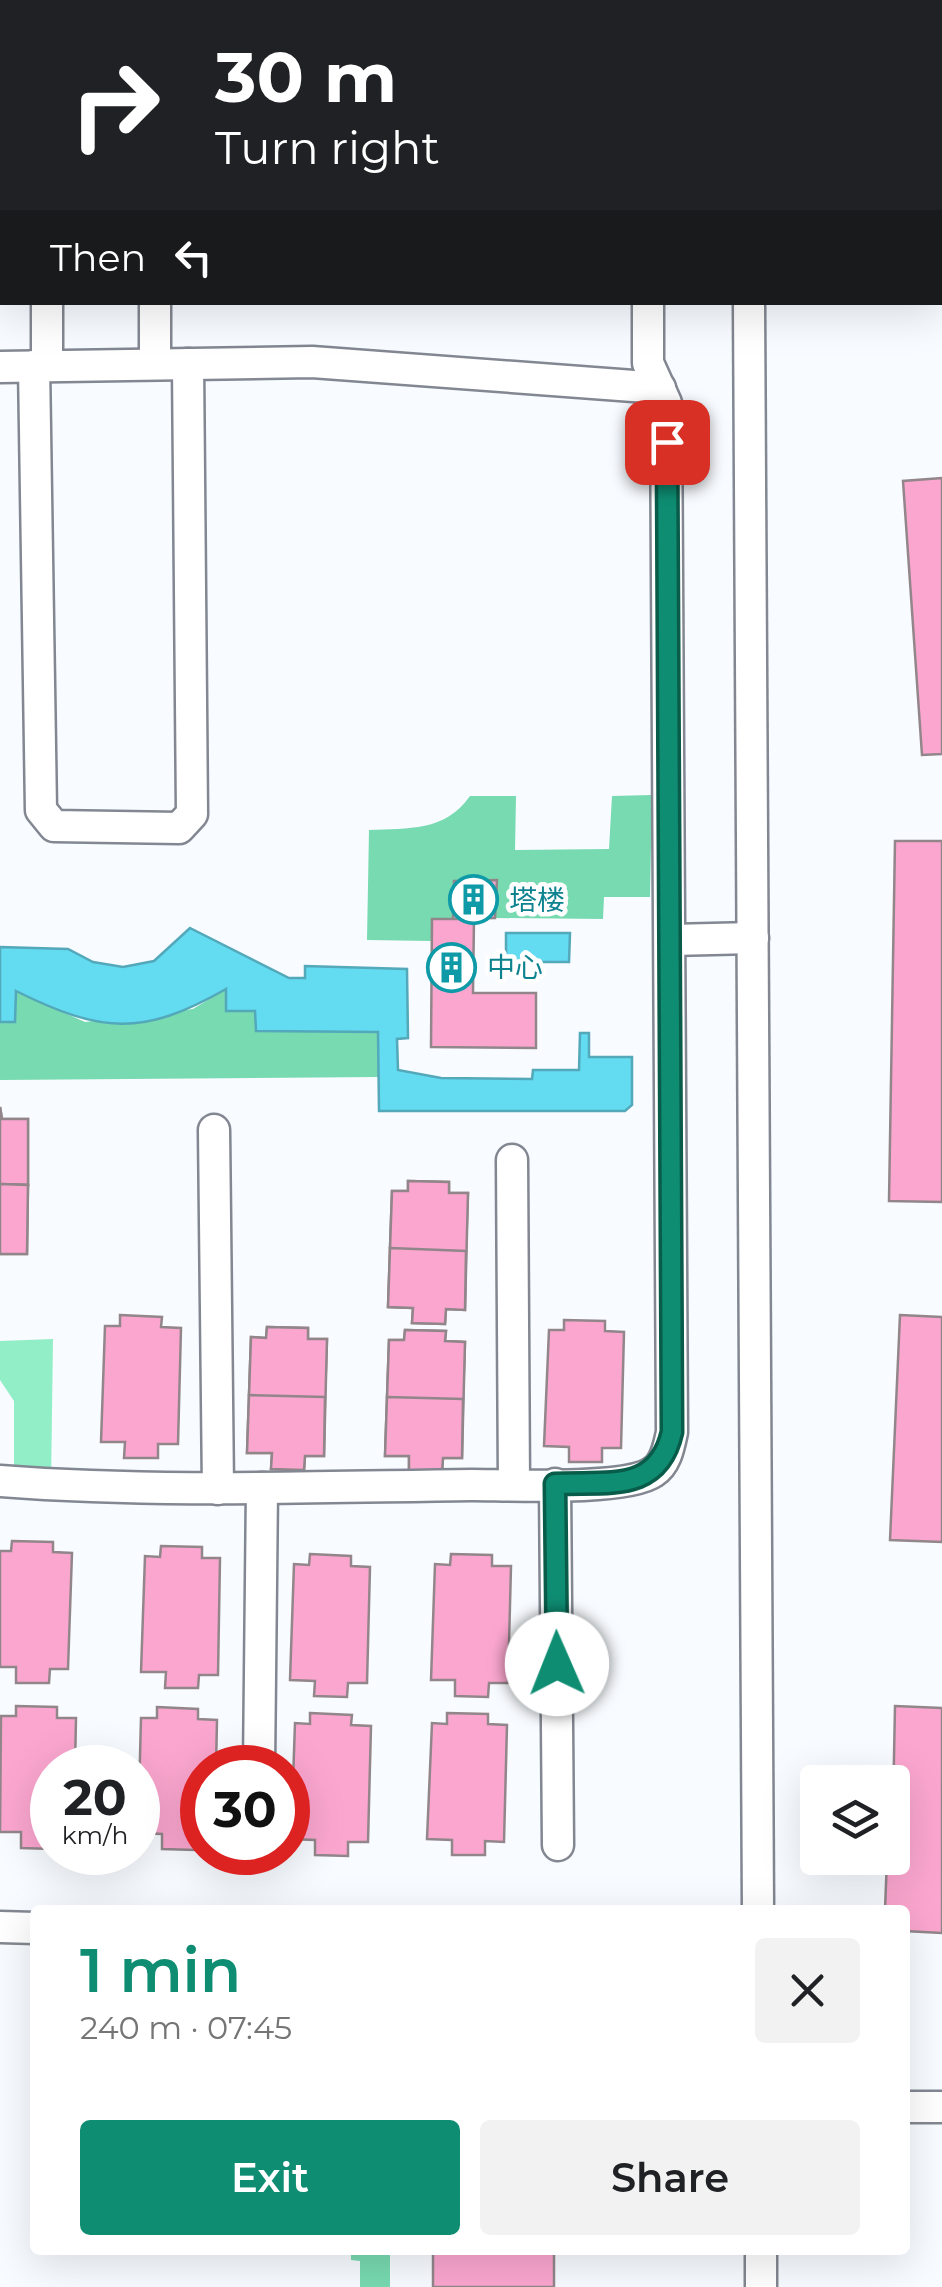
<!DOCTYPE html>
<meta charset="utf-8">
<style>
body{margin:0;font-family:Montserrat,"Noto Sans SC",sans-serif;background:#f2f2f2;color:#202124;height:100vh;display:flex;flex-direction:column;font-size:38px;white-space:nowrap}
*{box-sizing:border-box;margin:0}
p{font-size:32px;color:#757577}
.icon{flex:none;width:55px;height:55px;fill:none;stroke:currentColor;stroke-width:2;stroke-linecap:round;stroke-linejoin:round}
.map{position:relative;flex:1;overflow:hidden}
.sheet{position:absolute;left:30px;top:1905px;width:880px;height:350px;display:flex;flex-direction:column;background:#fff;border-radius:10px;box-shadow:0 10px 40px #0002}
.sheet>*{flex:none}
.hud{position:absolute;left:0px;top:0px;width:942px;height:305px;box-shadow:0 10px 40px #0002;background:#202124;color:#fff;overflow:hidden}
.tools{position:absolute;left:800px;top:1765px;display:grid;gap:20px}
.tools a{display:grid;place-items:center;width:110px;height:110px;border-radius:10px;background:#fff;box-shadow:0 10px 40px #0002;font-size:50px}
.speed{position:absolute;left:30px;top:1745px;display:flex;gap:20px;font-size:50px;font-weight:700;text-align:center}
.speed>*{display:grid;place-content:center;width:130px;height:130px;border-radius:50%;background:#fff;box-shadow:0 10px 40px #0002;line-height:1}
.speed small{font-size:25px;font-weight:400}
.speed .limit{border:15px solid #d22;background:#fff;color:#111}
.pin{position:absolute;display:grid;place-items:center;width:85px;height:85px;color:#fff;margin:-42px;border-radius:20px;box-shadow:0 5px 15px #0006}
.me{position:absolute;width:110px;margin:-55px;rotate:359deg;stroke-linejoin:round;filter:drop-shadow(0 0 8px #0008)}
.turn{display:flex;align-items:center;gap:35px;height:210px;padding:0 50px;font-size:45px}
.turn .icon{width:130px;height:130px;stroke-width:2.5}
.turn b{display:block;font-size:70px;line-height:85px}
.then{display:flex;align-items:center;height:95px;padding:0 50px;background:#0003;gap:20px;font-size:38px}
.round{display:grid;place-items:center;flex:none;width:105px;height:105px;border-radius:10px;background:#f2f2f2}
.headline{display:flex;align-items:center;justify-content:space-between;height:170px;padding:0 50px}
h1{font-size:60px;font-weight:600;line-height:75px;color:#0e8d72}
.primary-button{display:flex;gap:20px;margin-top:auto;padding:20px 50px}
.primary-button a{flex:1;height:115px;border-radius:10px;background:#0e8d72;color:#fff;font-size:40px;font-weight:600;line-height:115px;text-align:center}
.primary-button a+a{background:#f2f2f2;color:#202124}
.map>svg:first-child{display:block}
.green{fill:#92eec6}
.forest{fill:#78dab1}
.water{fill:#63dbf1;stroke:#53a8b9;stroke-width:2.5}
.building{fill:#fba6cf;stroke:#92868b;stroke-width:2.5}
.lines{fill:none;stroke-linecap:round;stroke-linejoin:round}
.minor-casing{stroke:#828791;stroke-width:35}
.minor{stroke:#fff;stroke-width:30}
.route-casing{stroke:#095c4a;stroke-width:25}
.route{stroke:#0e8d72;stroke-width:18}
.labels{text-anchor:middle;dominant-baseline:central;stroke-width:9;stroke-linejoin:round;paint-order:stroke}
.culture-label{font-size:28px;fill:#0d838f;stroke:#fff;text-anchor:start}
</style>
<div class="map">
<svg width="942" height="2287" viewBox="0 0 942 2287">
<rect width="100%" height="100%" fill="#f8fbff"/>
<!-- green -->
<polygon class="green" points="53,1339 51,1485 14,1482 14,1401 0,1380 0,1341"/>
<!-- forest -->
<g class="forest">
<path d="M652,795L650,897H604L603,919L495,918L496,880L454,881L453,919L432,920L431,941L367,940L369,830C408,828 445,832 470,796H516L515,850L609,849L612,796Z"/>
<polygon points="226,989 255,1011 256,1031 378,1031 378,1077 0,1080 0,1022 15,1022 15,991 85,1022 193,1009"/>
<polygon points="351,2250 390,2250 390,2287 360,2287 360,2261 351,2260"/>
</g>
<!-- water -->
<g class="water">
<path d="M190,928L289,978H305V966L407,969L408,1038L397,1039L398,1070L441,1078L532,1079L533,1070H579L580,1033H589V1057H632V1105L625,1111H379L378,1032L256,1031L255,1011H226V989C142,1037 101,1033 16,991L15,1022H0V947L68,949L93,962L123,967L154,961Z"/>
<polygon points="506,933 570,933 569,962 506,962"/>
</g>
<!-- building -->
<g class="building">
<polygon points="940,28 942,57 940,296"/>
<polygon points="942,478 942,754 922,755 903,481"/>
<polygon points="895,841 942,841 942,1202 889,1201"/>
<polygon points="497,880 495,918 453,919 454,881"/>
<polygon points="432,919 474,919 473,993 536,993 536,1048 431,1047"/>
<polygon points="0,1107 2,1119 28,1119 28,1185 0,1184"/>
<polygon points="0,1107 2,1119 28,1119 28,1185 0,1184"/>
<polygon points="408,1181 449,1182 449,1193 468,1193 466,1251 390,1248 392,1191 408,1191"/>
<polygon points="408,1181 449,1182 449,1193 468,1193 465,1310 446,1309 445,1324 412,1323 413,1308 388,1307 392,1191 408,1191"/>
<polygon points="0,1184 28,1185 27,1254 0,1254"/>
<polygon points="0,1184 28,1185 27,1254 0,1254"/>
<polygon points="390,1248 466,1251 465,1310 446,1309 445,1324 412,1323 413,1308 388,1307"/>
<polygon points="120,1315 162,1317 161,1327 181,1328 178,1444 158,1444 158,1458 124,1458 125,1442 101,1442 105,1326 120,1326"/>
<polygon points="900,1315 942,1317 942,1542 890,1540"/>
<polygon points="564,1320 605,1321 605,1331 624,1332 621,1448 602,1448 602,1462 569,1462 569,1447 544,1446 549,1330 564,1330"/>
<polygon points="267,1327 308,1328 308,1339 327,1339 325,1397 249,1395 251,1337 266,1338"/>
<polygon points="267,1327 308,1328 308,1339 327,1339 324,1456 305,1456 304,1470 271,1469 272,1453 247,1453 251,1337 266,1338"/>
<polygon points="405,1330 446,1331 445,1341 465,1342 463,1399 387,1397 389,1340 404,1340"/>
<polygon points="405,1330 446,1331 445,1341 465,1342 462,1458 443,1458 442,1472 409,1472 409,1456 385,1456 389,1340 404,1340"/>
<polygon points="249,1395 325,1397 324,1456 305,1456 304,1470 271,1469 272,1453 247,1453"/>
<polygon points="387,1397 463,1399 462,1458 443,1458 442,1472 409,1472 409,1456 385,1456"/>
<polygon points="12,1541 53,1542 53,1552 72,1553 68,1669 50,1669 49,1683 16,1683 16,1667 0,1667 0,1551 11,1551"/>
<polygon points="161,1546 202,1547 202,1558 220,1558 218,1675 199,1675 198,1688 165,1688 166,1672 141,1672 145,1556 160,1557"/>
<polygon points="310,1554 351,1556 351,1566 370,1567 367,1683 348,1683 347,1697 314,1696 315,1681 290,1680 294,1564 309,1565"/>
<polygon points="451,1554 492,1555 492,1566 511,1566 508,1683 489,1683 488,1697 455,1696 455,1680 431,1680 435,1564 450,1565"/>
<polygon points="16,1706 57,1707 57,1718 76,1718 75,1768 52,1768 52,1849 21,1848 21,1832 0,1832 1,1716 16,1716"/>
<polygon points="895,1706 942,1708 942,1933 905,1931 905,1910 885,1910 887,1858 892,1858"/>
<polygon points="157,1707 198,1709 198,1719 217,1720 216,1768 202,1768 202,1836 195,1836 195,1850 162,1849 162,1834 138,1833 141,1718 157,1718"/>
<polygon points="310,1713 352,1715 351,1725 371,1726 368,1842 348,1842 348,1856 315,1855 315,1840 291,1839 295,1723 310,1724"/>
<polygon points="447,1713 488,1714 488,1724 507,1725 504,1842 485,1841 485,1855 452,1855 452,1840 427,1839 432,1723 447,1724"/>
<rect x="433" y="2250" width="121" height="37"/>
</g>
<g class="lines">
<defs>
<g id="minor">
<polyline points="44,0 44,2"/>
<polyline points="154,0 154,2"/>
<polyline points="748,0 748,2"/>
<polyline points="649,2 649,0"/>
<polyline points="47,302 47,366"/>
<polyline points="155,302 155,364"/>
<polyline points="749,302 758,1910"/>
<polyline points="34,366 41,810 54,826 179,828 192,814 188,364"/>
<polyline points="0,367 312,362 660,388"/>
<polyline points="671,940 753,938"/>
<polyline points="214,1130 218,1489"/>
<polyline points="512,1160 514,1485"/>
<path d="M0,1481C157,1493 314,1487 472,1485C508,1485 626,1491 653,1472C666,1464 669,1446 672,1432L666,403L648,363V302"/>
<polyline points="555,1484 558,1845"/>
<polyline points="259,1768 262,1488"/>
<polyline points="0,1927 35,1928"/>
<polyline points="905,2107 942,2107"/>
<polyline points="761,2250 761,2287"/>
</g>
</defs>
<!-- minor casing -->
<use href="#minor" class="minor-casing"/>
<!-- minor -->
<use href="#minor" class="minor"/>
</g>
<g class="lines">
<defs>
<path id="route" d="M557,1664L555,1484C607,1481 658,1494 672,1432L667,442"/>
</defs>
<!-- route casing -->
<use href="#route" class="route-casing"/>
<!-- route -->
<use href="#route" class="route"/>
</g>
<!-- icons -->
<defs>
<symbol id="building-ring" viewBox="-11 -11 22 22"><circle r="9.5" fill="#fff" stroke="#0f9aa8" stroke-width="1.5"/><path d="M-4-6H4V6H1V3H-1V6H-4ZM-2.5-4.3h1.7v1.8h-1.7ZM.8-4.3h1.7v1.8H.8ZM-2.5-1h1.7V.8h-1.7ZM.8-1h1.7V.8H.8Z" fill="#0f9aa8"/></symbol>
</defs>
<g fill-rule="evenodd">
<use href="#building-ring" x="446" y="872" width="55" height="55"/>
<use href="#building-ring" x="424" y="940" width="55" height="55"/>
</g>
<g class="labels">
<!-- culture labels -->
<g class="culture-label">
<text x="509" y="900">塔楼</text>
<text x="487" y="967">中心</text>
</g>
</g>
</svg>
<div class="tools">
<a><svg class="icon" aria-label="layers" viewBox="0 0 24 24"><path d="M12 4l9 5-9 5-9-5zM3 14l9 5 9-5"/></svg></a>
</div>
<div class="speed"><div>20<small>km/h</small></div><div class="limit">30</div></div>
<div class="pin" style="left:667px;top:442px;background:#d93025"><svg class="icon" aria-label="arrive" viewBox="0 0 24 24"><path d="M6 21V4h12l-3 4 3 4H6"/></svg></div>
<svg class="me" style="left:557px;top:1664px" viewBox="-20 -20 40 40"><circle r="19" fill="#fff"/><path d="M0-13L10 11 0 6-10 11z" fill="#0e8d72"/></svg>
<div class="hud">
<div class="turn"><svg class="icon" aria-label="right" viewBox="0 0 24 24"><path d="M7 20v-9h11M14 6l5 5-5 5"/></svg><div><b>30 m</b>Turn right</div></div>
<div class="then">Then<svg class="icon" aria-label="left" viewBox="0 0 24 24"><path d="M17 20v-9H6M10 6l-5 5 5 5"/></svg></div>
</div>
<section class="sheet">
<div class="headline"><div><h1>1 min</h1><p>240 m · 07:45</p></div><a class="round"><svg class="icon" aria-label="close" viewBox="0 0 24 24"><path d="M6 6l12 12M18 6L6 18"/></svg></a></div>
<div class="primary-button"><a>Exit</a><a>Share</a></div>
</section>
</div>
